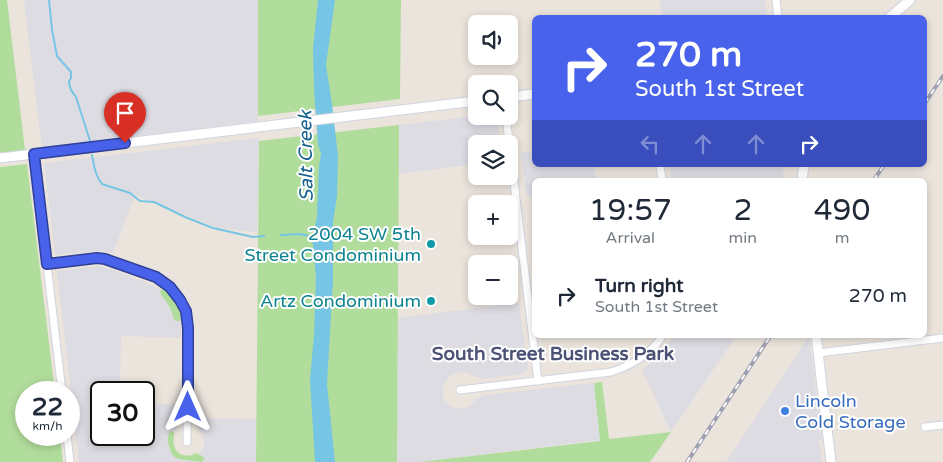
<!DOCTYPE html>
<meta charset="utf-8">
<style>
body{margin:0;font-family:"Varela Round",sans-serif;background:#f2f2f3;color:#1f2937;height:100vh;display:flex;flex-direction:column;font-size:19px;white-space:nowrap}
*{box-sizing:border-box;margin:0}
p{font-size:16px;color:#747a83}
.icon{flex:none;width:28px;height:28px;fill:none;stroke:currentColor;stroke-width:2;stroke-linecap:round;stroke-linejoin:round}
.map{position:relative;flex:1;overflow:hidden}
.side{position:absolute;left:532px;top:178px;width:395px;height:160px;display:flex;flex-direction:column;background:#fff;border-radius:8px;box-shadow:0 2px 8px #0003}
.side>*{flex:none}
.hud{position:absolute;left:532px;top:15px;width:395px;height:152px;border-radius:8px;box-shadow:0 2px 8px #0003;background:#4862eb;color:#fff;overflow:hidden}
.buttons{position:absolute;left:468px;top:15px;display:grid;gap:10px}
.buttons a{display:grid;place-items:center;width:50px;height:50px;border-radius:8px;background:#fff;box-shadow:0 2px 8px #0003;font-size:25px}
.speed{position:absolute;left:15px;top:381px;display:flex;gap:10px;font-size:25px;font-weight:700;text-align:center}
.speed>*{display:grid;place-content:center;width:65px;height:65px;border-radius:50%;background:#fff;box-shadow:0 2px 8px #0003;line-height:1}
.speed small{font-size:12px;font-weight:400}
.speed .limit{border:2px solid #111;border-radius:8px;background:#fff;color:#111}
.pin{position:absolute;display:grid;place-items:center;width:42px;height:42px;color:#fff;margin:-51px -21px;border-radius:50% 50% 50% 0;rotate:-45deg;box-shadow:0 0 5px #0007}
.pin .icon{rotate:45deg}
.me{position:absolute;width:55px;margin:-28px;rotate:0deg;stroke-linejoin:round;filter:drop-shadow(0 0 4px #0008)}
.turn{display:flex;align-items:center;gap:18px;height:105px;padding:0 20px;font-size:22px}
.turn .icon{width:65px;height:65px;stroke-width:2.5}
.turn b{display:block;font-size:35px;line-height:42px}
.lanes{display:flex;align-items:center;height:48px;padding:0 20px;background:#0003;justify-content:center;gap:25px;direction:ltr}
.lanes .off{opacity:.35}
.eta{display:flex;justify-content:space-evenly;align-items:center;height:85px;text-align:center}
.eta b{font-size:30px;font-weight:600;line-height:35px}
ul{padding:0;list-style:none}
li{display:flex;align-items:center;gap:15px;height:65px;padding:0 20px}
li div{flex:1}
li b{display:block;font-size:19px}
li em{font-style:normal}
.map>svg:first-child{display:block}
.industrial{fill:#dedce3}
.green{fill:#b1dd9c}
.water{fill:#76c5e5}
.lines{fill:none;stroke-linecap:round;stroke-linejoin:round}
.stream{stroke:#76c5e5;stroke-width:2}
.minor-casing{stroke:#d1d4e1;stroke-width:9}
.tertiary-casing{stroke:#d1d4e1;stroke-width:11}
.minor{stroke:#fff;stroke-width:7}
.tertiary{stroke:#fff;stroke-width:9}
.rail-casing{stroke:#9fa1b2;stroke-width:4}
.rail{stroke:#fff;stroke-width:2;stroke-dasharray:5.5;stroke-linecap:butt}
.route-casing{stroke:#2f4099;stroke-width:12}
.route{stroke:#4862eb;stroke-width:9}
.culture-dot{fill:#0f9aa8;stroke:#fff;stroke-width:2}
.shop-dot{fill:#3f7fe0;stroke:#fff;stroke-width:2}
.labels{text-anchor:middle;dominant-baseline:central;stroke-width:4;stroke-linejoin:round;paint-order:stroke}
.culture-label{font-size:18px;fill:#0d838f;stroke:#fff;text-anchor:end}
.shop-label{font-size:18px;fill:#366cbe;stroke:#fff;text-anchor:start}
.water-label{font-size:19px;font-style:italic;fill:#17638f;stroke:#fff}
.neighbourhood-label{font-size:19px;font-weight:bold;fill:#4d5376;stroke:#fff}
</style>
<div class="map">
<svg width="943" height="462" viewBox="0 0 943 462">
<rect width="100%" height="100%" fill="#eae4dc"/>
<!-- industrial -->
<g class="industrial">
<polygon points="24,0 258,0 258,121 42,148"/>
<polygon points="660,0 765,0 767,17 662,17"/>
<polygon points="476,116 497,116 500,144 476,144 476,164 399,174 399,125"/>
<polygon points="259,138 257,232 219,228 135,195 113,253 100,251 55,255 44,163"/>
<polygon points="535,151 535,165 594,165 596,180 535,180 535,195 527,197 521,153"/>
<polygon points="670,165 783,165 784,180 672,180"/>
<polygon points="98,266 111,269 150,284 165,292 179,313 181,322 181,338 121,336 120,392 101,392 101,435 144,435 144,404 181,404 181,418 173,436 173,449 183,457 195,457 202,450 204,446 203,436 195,423 195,418 256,419 256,462 79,462 57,271"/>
<polygon points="519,303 528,368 523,374 481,379 463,372 453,374 449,376 443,386 443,396 445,401 452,407 462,409 471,405 477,398 484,395 594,383 601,440 420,462 397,462 398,318"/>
<polygon points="674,335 737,335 671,432 642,370 659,356"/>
<polygon points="809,337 822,440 819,440 822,462 726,462"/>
</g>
<!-- green -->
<g class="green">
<polygon points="0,0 7,0 25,150 0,153"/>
<polygon points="258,0 401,0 400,99 258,116"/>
<polygon points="399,125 397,462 256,462 259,141"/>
<polygon points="27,164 55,392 26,392 26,435 60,435 63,462 0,462 0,167"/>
<path d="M162,289L166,290C174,297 184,310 180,321H177L174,320L171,310L166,301L161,295L160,291Z"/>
<polygon points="602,382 609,439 671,432 650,462 420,462 600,441 594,383"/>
<path d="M170,430L174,433C174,437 173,442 174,446C177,456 188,458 196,453L205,458L202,462C199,462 197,461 194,461C181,459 173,462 169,446C167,440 168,436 170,430Z"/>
</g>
<!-- water -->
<polygon class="water" points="318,0 335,0 326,65 332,104 338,156 337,196 333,222 333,281 327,384 335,462 315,462 310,380 314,335 316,277 313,245 311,238 311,235 314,232 317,216 319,166 321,154 318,144 314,90 313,48"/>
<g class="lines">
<!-- stream -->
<g class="stream">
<path d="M49,0L52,30L57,56L71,72V78L69,81C69,88 72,92 76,97L91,144"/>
<path d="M92,155C94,165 95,176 102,184L130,193L140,201L154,202L185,217L213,228L253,237L264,236"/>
<polyline points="281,235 300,234 313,237"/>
</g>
<defs>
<g id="minor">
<polyline points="776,0 778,18"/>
<polyline points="506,116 538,381"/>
<polyline points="34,154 62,392"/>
<polyline points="660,165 662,180"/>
<path d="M47,264L97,258L105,259L156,277C176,289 186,304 188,328L187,442"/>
<polyline points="818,353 943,338"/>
<path d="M460,390L611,372C633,365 651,354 663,335"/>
<polyline points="925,427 943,425"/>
<polyline points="67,435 70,462"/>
</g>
<g id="tertiary">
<polyline points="889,18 910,0"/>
<polyline points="509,97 535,94"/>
<polyline points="0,158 476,101"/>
<polyline points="802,180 804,165"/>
<polyline points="816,335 831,462"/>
</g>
</defs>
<!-- minor casing -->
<use href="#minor" class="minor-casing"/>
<!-- tertiary casing -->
<use href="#tertiary" class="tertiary-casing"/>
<!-- minor -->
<use href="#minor" class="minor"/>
<!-- tertiary -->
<use href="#tertiary" class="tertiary"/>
<defs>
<g id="rail">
<polyline points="925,103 943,76"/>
<polyline points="874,180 884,165"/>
<polyline points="687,462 771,335"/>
</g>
</defs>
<!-- rail casing -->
<use href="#rail" class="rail-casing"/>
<!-- rail -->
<use href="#rail" class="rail"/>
</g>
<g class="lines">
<defs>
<polyline id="route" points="125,143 34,154 47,264 97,258 105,259 156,277 170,287 180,300 186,311 188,328 188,407"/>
</defs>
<!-- route casing -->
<use href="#route" class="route-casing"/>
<!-- route -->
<use href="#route" class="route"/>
</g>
<!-- markers -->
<g class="culture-dot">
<circle cx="431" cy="244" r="5"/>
<circle cx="431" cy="301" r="5"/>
</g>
<circle class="shop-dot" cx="785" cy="411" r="5"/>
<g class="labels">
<!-- culture labels -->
<g class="culture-label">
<text x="421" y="234">2004 SW 5th<tspan x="421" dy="21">Street Condominium</tspan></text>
<text x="421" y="301">Artz Condominium</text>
</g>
<!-- shop labels -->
<g class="shop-label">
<text x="795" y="401">Lincoln<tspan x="795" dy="21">Cold Storage</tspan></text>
</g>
<!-- water labels -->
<g class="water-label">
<text transform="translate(306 156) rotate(-91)">Salt Creek</text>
</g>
<!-- neighbourhood labels -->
<g class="neighbourhood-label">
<text x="553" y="354">South Street Business Park</text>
</g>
</g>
</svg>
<div class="buttons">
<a><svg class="icon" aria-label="sound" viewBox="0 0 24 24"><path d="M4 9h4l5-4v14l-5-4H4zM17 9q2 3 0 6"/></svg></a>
<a><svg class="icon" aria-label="search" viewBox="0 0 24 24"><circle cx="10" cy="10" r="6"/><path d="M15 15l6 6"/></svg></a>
<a><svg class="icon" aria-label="layers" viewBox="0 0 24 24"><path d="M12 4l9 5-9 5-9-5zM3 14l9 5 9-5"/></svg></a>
<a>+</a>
<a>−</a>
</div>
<div class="speed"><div>22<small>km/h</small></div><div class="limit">30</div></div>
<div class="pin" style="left:125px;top:143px;background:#d93025"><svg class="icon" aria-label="arrive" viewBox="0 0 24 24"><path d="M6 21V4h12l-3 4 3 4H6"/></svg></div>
<svg class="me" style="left:188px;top:407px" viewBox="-20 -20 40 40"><path d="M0-17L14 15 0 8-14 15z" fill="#4862eb" stroke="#fff" stroke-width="4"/></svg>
<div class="hud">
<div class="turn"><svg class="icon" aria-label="right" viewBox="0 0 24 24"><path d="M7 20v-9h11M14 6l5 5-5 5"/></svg><div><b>270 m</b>South 1st Street</div></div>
<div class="lanes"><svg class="icon off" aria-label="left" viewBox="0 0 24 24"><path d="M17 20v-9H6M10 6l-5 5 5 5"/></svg><svg class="icon off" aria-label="ahead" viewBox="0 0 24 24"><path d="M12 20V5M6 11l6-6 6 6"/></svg><svg class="icon off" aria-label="ahead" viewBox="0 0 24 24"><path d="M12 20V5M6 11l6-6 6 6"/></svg><svg class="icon" aria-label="right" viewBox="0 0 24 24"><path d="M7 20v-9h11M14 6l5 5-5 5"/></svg></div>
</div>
<section class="side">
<div class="eta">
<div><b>19:57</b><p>Arrival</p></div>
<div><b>2</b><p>min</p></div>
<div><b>490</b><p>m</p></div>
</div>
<ul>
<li><svg class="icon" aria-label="right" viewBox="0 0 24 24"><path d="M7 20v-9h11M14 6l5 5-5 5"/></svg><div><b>Turn right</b><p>South 1st Street</p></div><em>270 m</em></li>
</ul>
</section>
</div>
